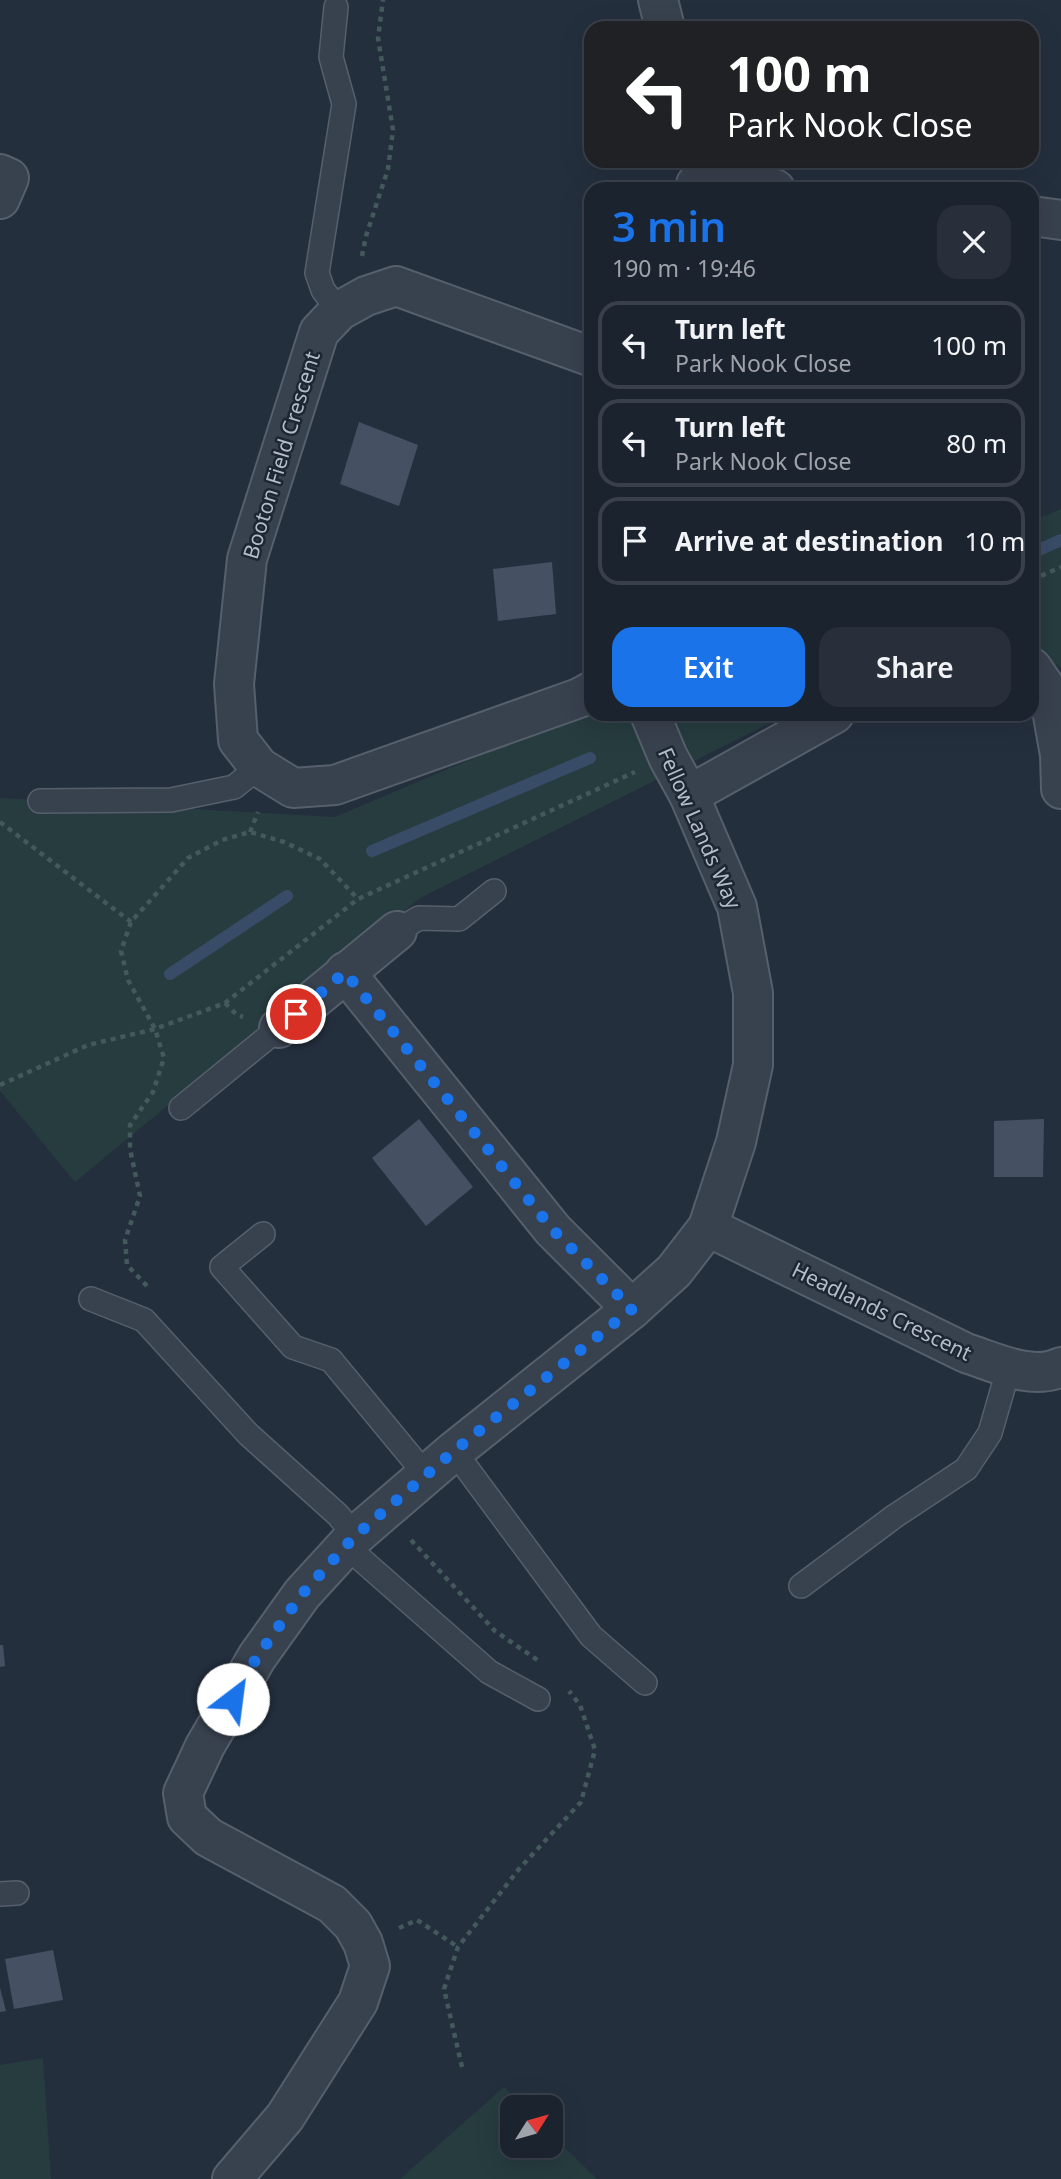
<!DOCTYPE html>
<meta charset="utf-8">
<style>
body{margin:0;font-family:"Noto Sans",sans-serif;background:#282f3a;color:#f1f3f6;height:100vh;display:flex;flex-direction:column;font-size:26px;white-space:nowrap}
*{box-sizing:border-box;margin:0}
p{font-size:23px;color:#a0a4aa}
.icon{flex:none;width:38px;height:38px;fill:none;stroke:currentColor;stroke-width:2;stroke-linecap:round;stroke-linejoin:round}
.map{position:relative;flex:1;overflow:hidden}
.drawer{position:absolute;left:584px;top:182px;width:455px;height:539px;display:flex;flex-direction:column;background:#1b232e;border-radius:21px;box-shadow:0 7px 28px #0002,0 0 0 2px #39404a}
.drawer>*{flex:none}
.hud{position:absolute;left:584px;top:21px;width:455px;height:147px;border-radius:21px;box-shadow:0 7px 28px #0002,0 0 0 2px #39404a;background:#202124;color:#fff;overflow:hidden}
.needle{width:46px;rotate:53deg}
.buttons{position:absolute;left:500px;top:2095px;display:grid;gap:14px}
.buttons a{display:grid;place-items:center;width:63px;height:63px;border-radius:14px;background:#1b232e;box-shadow:0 7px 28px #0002,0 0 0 2px #39404a;font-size:35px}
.pin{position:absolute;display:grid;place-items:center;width:60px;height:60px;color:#fff;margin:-30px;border:4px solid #fff;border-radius:50%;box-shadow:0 2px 7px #0007}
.me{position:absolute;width:77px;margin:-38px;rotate:30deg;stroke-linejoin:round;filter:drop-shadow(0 0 5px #0008)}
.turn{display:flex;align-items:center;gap:24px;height:147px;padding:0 28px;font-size:32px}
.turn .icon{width:91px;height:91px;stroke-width:2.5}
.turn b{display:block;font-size:49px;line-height:60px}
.round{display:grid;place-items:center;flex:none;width:74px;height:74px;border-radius:21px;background:#282f3a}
.overview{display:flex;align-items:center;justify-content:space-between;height:119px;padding:0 28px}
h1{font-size:42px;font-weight:600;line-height:52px;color:#1a73e8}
.cta{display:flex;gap:14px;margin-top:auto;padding:14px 28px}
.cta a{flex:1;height:80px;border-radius:21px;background:#1a73e8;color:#fff;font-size:28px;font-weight:600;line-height:80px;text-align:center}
.cta a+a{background:#282f3a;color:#f1f3f6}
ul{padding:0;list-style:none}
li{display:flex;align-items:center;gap:21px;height:88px;margin:0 14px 10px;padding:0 14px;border:4px solid #39404a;border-radius:21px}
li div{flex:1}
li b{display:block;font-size:26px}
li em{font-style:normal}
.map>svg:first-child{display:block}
.green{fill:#263c3f}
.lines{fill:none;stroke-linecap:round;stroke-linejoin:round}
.stream{stroke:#394c67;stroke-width:12}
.building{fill:#455162}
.service-casing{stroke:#565f6c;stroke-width:26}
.minor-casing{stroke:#565f6c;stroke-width:42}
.path{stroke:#44595c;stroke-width:4.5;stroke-dasharray:5 5;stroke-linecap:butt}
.service{stroke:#38414e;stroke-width:23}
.minor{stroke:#38414e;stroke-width:38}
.route{stroke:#1a73e8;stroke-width:12;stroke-dasharray:0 21.6}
.labels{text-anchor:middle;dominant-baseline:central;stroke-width:5;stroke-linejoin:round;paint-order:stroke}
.street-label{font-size:21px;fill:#b4bcc9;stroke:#1d2633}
</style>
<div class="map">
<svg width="1061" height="2179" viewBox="0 0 1061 2179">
<rect width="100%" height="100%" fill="#242f3e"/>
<!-- green -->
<g class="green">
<polygon points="1061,509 1061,668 1033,650 1032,521"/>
<polygon points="591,708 592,714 788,714 420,898 75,1182 0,1091 0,798 335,817"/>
<polygon points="43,2058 51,2179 0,2179 0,2065"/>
<polygon points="504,2087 525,2107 513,2107 513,2146 551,2146 551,2134 597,2179 400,2179"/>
</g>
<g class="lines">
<!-- stream -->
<g class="stream">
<polyline points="1032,553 1061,540"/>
<polyline points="372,851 590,758"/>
<polyline points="170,974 287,896"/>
</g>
</g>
<!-- building -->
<g class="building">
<polygon points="359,422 418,445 399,506 340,484"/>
<polygon points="552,562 556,614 498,621 493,569"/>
<polygon points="419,1119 473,1187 426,1226 372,1158"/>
<polygon points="1044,1119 1043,1177 994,1177 994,1121"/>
<polygon points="0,1645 3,1645 5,1666 0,1667"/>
<polygon points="53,1950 63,2000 14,2009 5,1959"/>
<polygon points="0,1988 6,2011 0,2012"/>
</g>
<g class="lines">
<defs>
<g id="service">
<polyline points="336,7 331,57 344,104 317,273 323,290 339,311"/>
<polyline points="40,801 171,800 234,787 259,767"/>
<polyline points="397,931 419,918 459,919 494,891"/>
<polyline points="181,1108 279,1028"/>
<polyline points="263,1234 222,1267 293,1347 331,1360 426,1475"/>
<polyline points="91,1299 144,1320 248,1434 338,1515 355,1536"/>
<polyline points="454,1451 591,1636 645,1683"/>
<polyline points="346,1546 489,1672 538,1699"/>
<polyline points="801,1586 895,1516 966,1469 990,1433 1009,1367"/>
<polyline points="0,1894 17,1893"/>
</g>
<g id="minor">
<polyline points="658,0 665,28"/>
<polyline points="0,174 9,178 0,199"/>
<polyline points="696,184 775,189"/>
<polyline points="1032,216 1061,220"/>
<polyline points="592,357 396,286 366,296 339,311 319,332 247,559 234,684 238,740 259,767 293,788 335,785 579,698 592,691"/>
<polyline points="1032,668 1049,693 1060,755 1061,789"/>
<polyline points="689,795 834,714"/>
<polyline points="345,972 553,1230 632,1309"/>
<polyline points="279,1028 397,931"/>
<path d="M708,1227L966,1353C994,1362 1032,1381 1061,1367"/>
<polyline points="232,2179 285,2117 358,2002 370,1966 363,1943 353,1925 332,1904 208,1837 187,1817 183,1793 205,1746 257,1657 302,1594 355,1536 454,1451 632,1309 674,1271 708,1227 736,1142 753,1065 753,993 737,907 689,795 668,757 650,714"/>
</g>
</defs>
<!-- service casing -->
<use href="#service" class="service-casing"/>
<!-- minor casing -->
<use href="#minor" class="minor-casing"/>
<!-- path -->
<g class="path">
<polyline points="362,256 366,236 388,169 393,130 378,38 383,0"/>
<polyline points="1032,580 1061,567"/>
<polyline points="0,822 131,922"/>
<polyline points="250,832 258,812"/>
<polyline points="225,1003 237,1015 243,1017"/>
<polyline points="0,1085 88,1045 155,1029 225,1003 358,899 635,772"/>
<polyline points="147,1286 127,1265 125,1240 140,1196 130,1149 130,1125 153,1092 164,1058 155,1029 128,980 121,951 131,922 188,858 222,840 250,832 284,842 320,859 358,899"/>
<polyline points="411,1540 495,1631 539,1661"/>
<polyline points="399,1928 417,1920 458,1947"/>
<polyline points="462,2067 444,1989 458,1947 519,1869 581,1802 595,1750 580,1705 569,1691"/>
</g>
<!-- service -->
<use href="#service" class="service"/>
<!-- minor -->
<use href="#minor" class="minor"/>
</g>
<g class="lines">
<!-- route -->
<polyline class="route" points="233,1699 257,1657 302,1594 355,1536 454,1451 632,1309 553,1230 345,972 296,1014"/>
</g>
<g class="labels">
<!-- street labels -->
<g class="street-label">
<text transform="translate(281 455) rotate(-73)">Booton Field Crescent</text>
<text transform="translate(700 828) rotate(66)">Fellow Lands Way</text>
<text transform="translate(882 1311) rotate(26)">Headlands Crescent</text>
</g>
</g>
</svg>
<div class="buttons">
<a><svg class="needle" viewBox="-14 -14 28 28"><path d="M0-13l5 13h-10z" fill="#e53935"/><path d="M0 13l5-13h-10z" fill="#a0a4aa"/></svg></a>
</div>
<div class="pin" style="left:296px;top:1014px;background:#d93025"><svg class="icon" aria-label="arrive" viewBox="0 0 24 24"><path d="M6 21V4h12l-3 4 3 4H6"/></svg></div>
<svg class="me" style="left:233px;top:1699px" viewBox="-20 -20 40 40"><circle r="19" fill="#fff"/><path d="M0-13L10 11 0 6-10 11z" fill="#1a73e8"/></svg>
<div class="hud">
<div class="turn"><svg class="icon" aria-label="left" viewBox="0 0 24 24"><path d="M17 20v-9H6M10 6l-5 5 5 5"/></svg><div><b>100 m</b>Park Nook Close</div></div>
</div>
<section class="drawer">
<div class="overview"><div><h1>3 min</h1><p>190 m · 19:46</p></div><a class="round"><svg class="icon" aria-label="close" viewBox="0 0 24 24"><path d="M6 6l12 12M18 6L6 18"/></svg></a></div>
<ul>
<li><svg class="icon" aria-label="left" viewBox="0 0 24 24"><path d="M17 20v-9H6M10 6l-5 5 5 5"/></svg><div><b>Turn left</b><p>Park Nook Close</p></div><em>100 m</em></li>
<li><svg class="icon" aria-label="left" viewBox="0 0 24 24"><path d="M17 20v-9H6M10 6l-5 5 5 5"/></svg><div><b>Turn left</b><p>Park Nook Close</p></div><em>80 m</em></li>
<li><svg class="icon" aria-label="arrive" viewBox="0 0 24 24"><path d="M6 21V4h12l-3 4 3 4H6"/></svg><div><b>Arrive at destination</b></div><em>10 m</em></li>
</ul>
<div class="cta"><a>Exit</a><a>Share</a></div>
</section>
</div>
